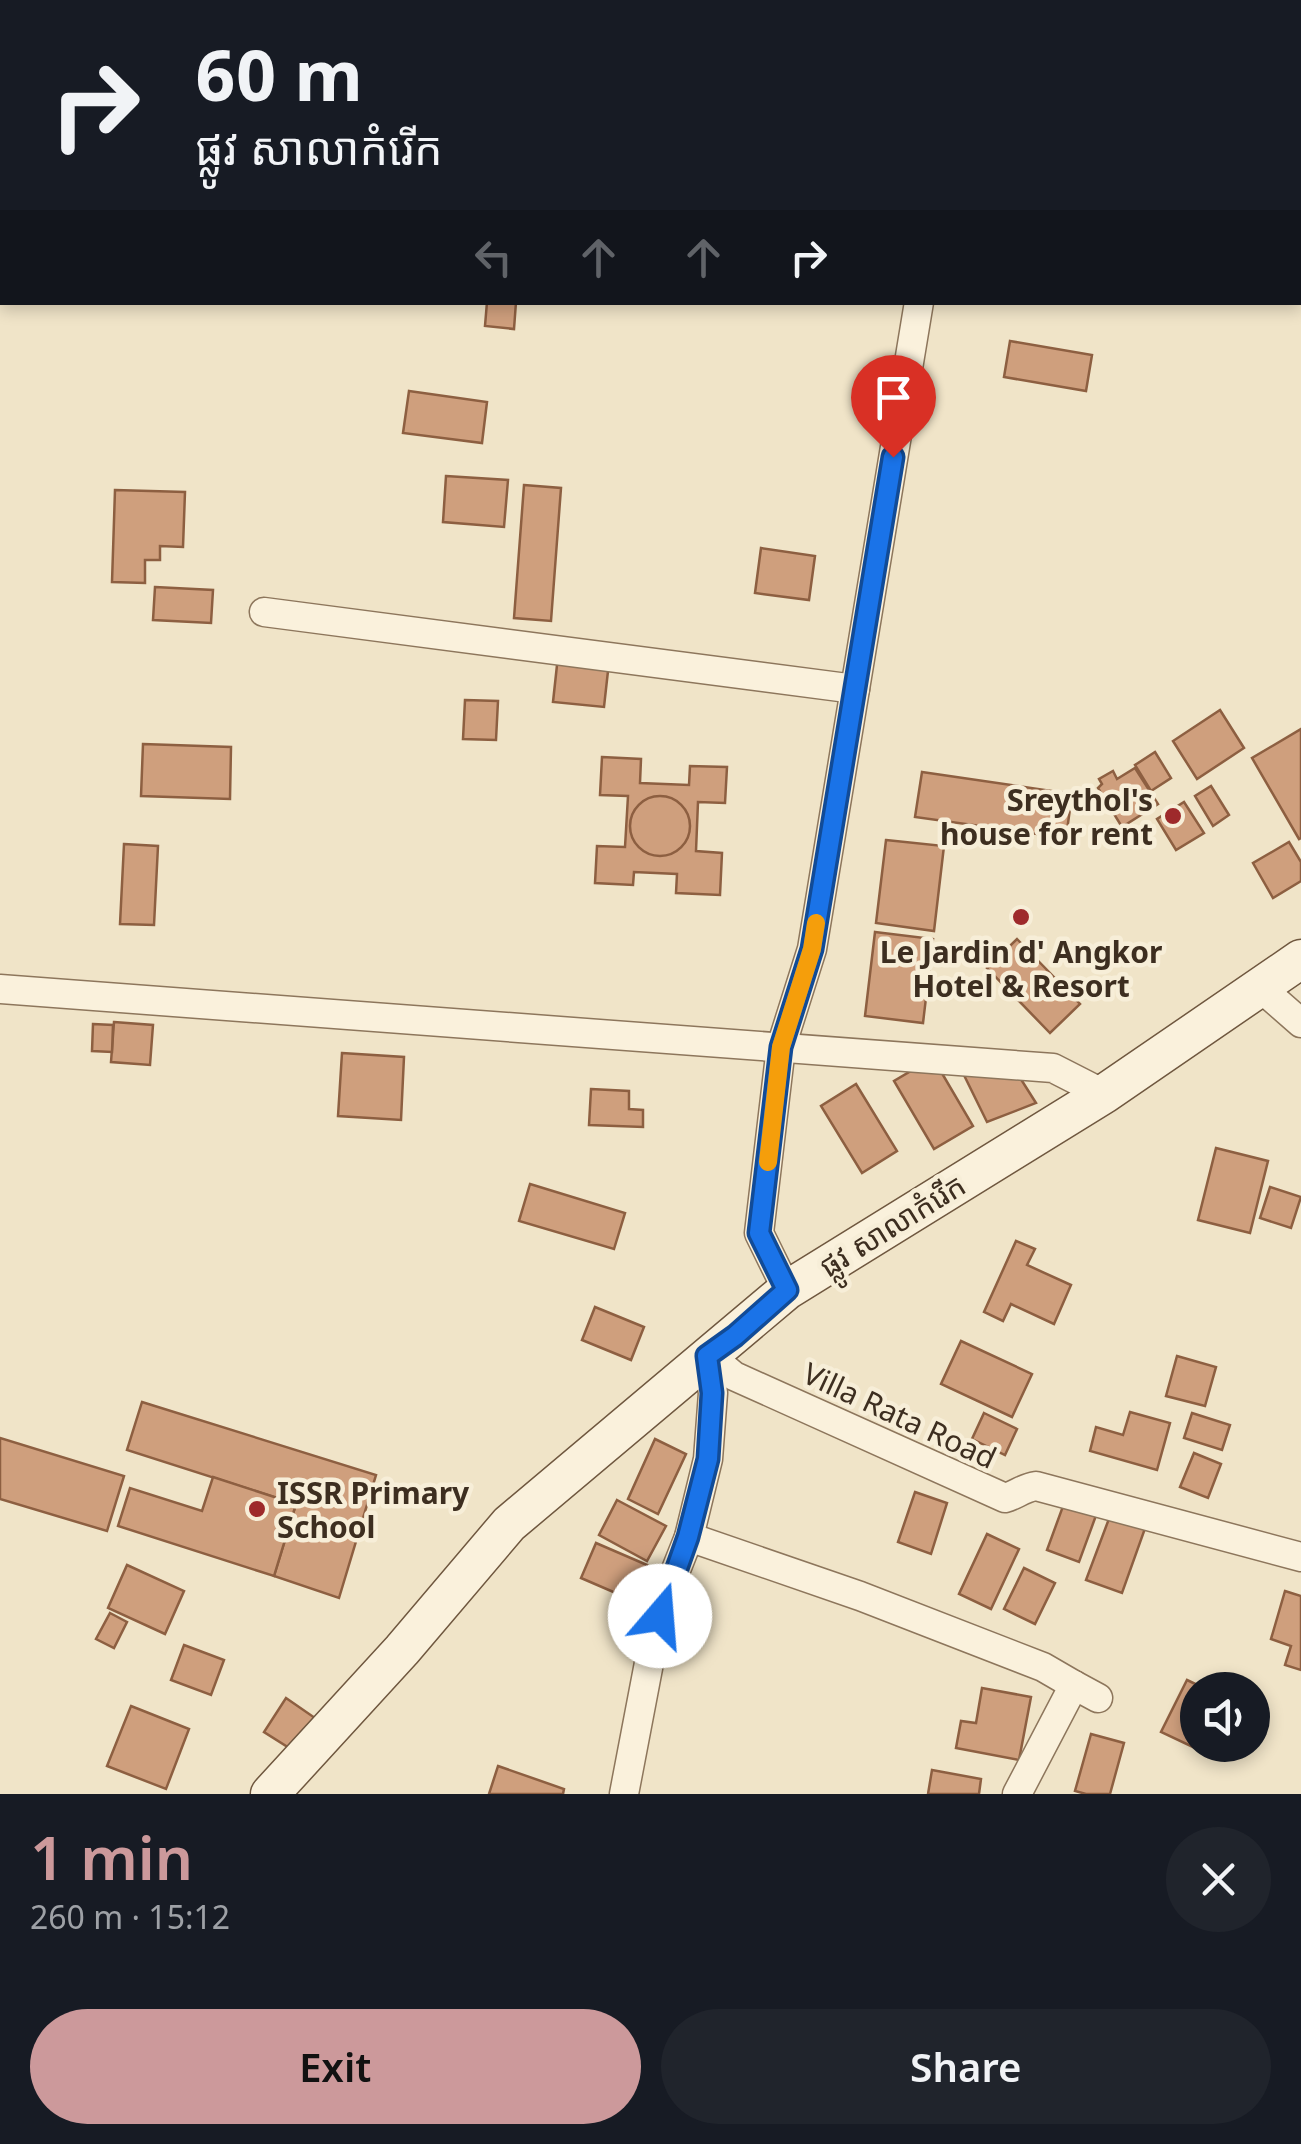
<!DOCTYPE html>
<meta charset="utf-8">
<style>
body{margin:0;font-family:Georgia,"Noto Sans Khmer",serif;background:#20242c;color:#f1f3f6;height:100vh;display:flex;flex-direction:column;font-size:38px;white-space:nowrap}
*{box-sizing:border-box;margin:0}
p{font-size:32px;color:#9ea1a6}
.icon{flex:none;width:55px;height:55px;fill:none;stroke:currentColor;stroke-width:2;stroke-linecap:round;stroke-linejoin:round}
.map{position:relative;height:1794px;overflow:hidden}
.side{display:flex;flex-direction:column;background:#171b24;flex:1}
.side>*{flex:none}
.banner{position:absolute;left:0px;top:0px;width:1302px;height:305px;box-shadow:0 5px 15px #0003;background:#171b24;color:#f1f3f6;overflow:hidden}
.buttons{position:absolute;left:1180px;top:1672px;display:grid;gap:20px}
.buttons a{display:grid;place-items:center;width:90px;height:90px;border-radius:50%;background:#171b24;box-shadow:0 5px 15px #0003;font-size:50px}
.pin{position:absolute;display:grid;place-items:center;width:85px;height:85px;color:#fff;margin:-102px -42px;border-radius:50% 50% 50% 0;rotate:-45deg;box-shadow:0 0 10px #0007}
.pin .icon{rotate:45deg}
.me{position:absolute;width:110px;margin:-55px;rotate:18deg;stroke-linejoin:round;filter:drop-shadow(0 0 8px #0008)}
.turn{display:flex;align-items:center;gap:35px;height:210px;padding:0 30px;font-size:45px}
.turn .icon{width:130px;height:130px;stroke-width:2.5}
.turn b{display:block;font-size:70px;line-height:85px}
.lanes{display:flex;align-items:center;height:95px;padding:0 30px;background:#0003;justify-content:center;gap:50px;direction:ltr}
.lanes .off{opacity:.35}
.round{display:grid;place-items:center;flex:none;width:105px;height:105px;border-radius:52px;background:#20242c}
.overview{display:flex;align-items:center;justify-content:space-between;height:170px;padding:0 30px}
h1{font-size:60px;font-weight:600;line-height:75px;color:#cc999b}
.button{display:flex;gap:20px;margin-top:auto;padding:20px 30px}
.button a{flex:1;height:115px;border-radius:60px;background:#cc999b;color:#111;font-size:40px;font-weight:600;line-height:115px;text-align:center}
.button a+a{background:#20242c;color:#f1f3f6}
.map>svg:first-child{display:block}
.building{fill:#cf9f7d;stroke:#8d5f41;stroke-width:2.5}
.lines{fill:none;stroke-linecap:round;stroke-linejoin:round}
.street-casing{stroke:#8d765c;stroke-width:31}
.secondary-casing{stroke:#6f573f;stroke-width:41}
.street{stroke:#faf1dc;stroke-width:28}
.secondary{stroke:#faf1dc;stroke-width:38}
.route-casing{stroke:#114b97;stroke-width:25}
.route{stroke:#1a73e8;stroke-width:18}
.slow{stroke:#f59e0b;stroke-width:18}
.poi-dot{fill:#9e2a2b;stroke:#f7eed8;stroke-width:4}
.labels{text-anchor:middle;dominant-baseline:central;stroke-width:9;stroke-linejoin:round;paint-order:stroke}
.poi-label{font-size:30px;font-weight:bold;fill:#3d2e20;stroke:#f7eed8;text-anchor:end}
.street-label{font-size:30px;fill:#3d2e20;stroke:#f7eed8}
</style>
<div class="map">
<svg width="1301" height="1794" viewBox="0 0 1301 1794">
<rect width="100%" height="100%" fill="#f0e4c8"/>
<!-- building -->
<g class="building">
<polygon points="487,302 516,302 514,329 485,326"/>
<polygon points="1010,341 1092,355 1086,391 1004,377"/>
<polygon points="409,391 487,402 482,443 403,433"/>
<polygon points="446,476 508,480 504,527 443,522"/>
<polygon points="524,485 561,488 551,621 514,618"/>
<polygon points="115,490 185,492 183,547 160,546 160,560 145,560 145,583 112,582"/>
<polygon points="761,548 815,556 809,600 755,593"/>
<polygon points="155,587 213,590 211,623 153,620"/>
<polygon points="558,656 609,662 604,707 553,702"/>
<polygon points="465,700 498,701 496,740 463,739"/>
<polygon points="1220,710 1244,748 1197,779 1173,741"/>
<polygon points="1301,729 1301,838 1299,839 1252,758"/>
<polygon points="143,744 231,747 230,799 141,796"/>
<polygon points="1155,752 1171,778 1151,791 1135,765"/>
<polygon points="602,757 641,759 640,783 689,785 690,766 727,767 725,803 698,802 696,851 722,853 720,895 676,893 677,874 634,872 633,885 595,883 597,846 625,847 628,796 600,795"/>
<polygon points="1135,768 1158,804 1122,827 1098,788 1102,784 1099,779 1113,771 1117,779"/>
<polygon points="922,772 1072,794 1066,838 915,817"/>
<polygon points="1211,786 1229,815 1213,826 1195,796"/>
<circle cx="660" cy="826" r="30"/>
<polygon points="1184,802 1204,833 1176,850 1157,819"/>
<polygon points="886,840 944,846 934,931 876,923"/>
<polygon points="1289,842 1301,862 1301,881 1273,898 1253,863"/>
<polygon points="124,844 158,846 154,925 120,924"/>
<polygon points="875,932 933,939 923,1023 865,1016"/>
<polygon points="1017,939 1080,1004 1050,1033 987,968"/>
<polygon points="114,1022 153,1025 150,1065 111,1062"/>
<polygon points="93,1024 113,1025 112,1052 92,1051"/>
<polygon points="342,1053 404,1057 401,1120 338,1116"/>
<polygon points="933,1058 973,1126 934,1149 894,1081"/>
<polygon points="960,1067 1017,1073 1036,1103 987,1122"/>
<polygon points="856,1084 897,1151 862,1173 821,1106"/>
<polygon points="591,1089 629,1091 629,1109 643,1110 643,1127 589,1125"/>
<polygon points="1216,1148 1268,1161 1250,1233 1198,1220"/>
<polygon points="530,1184 625,1213 614,1249 519,1221"/>
<polygon points="1270,1187 1301,1197 1291,1228 1260,1218"/>
<polygon points="1016,1241 1035,1249 1027,1265 1071,1285 1054,1324 1011,1304 1003,1321 984,1312"/>
<polygon points="595,1307 644,1327 631,1360 582,1340"/>
<polygon points="961,1341 1032,1374 1012,1417 941,1384"/>
<polygon points="1177,1356 1216,1367 1205,1406 1166,1396"/>
<polygon points="142,1402 376,1475 339,1598 274,1576 296,1504 127,1450"/>
<polygon points="1130,1412 1170,1423 1157,1470 1090,1451 1096,1427 1123,1435"/>
<polygon points="984,1413 1017,1429 1005,1455 972,1439"/>
<polygon points="1192,1413 1230,1425 1222,1450 1184,1438"/>
<polygon points="0,1438 124,1476 107,1531 0,1499"/>
<polygon points="655,1439 686,1454 658,1514 628,1499"/>
<polygon points="1194,1453 1221,1464 1208,1498 1180,1487"/>
<polygon points="213,1477 296,1504 274,1576 118,1526 130,1488 202,1511"/>
<polygon points="915,1492 947,1503 931,1554 898,1542"/>
<polygon points="1066,1498 1098,1510 1079,1562 1047,1550"/>
<polygon points="617,1500 666,1526 647,1561 599,1535"/>
<polygon points="1113,1508 1148,1520 1122,1593 1086,1580"/>
<polygon points="987,1534 1019,1549 991,1609 959,1594"/>
<polygon points="596,1543 647,1565 632,1600 581,1578"/>
<polygon points="127,1565 184,1591 165,1634 108,1608"/>
<polygon points="1024,1568 1055,1583 1035,1624 1004,1609"/>
<polygon points="1285,1591 1301,1596 1301,1670 1285,1665 1291,1646 1271,1639"/>
<polygon points="110,1613 127,1622 114,1648 96,1639"/>
<polygon points="184,1645 224,1660 211,1695 171,1680"/>
<polygon points="1187,1680 1208,1690 1198,1690 1198,1745 1217,1745 1212,1756 1161,1732"/>
<polygon points="982,1688 1031,1697 1019,1760 956,1748 961,1721 976,1723"/>
<polygon points="286,1698 315,1718 294,1751 264,1732"/>
<polygon points="131,1706 189,1729 166,1789 107,1766"/>
<polygon points="1091,1734 1124,1743 1110,1794 1086,1794 1075,1791"/>
<polygon points="498,1766 564,1789 563,1794 489,1794"/>
<polygon points="932,1770 981,1779 979,1794 928,1794"/>
</g>
<g class="lines">
<defs>
<g id="street">
<polyline points="439,0 474,2"/>
<polyline points="968,2 969,0"/>
<polyline points="264,612 855,689"/>
<polyline points="1261,988 1301,1023"/>
<polyline points="0,989 1053,1068 1104,1094"/>
<polyline points="787,1290 759,1233 781,1047 812,949 919,302"/>
<path d="M710,1356L734,1376L1005,1498C1016,1495 1023,1488 1036,1486L1301,1557"/>
<polyline points="689,1537 860,1596 1043,1667 1074,1685"/>
<polyline points="624,1794 653,1642 668,1590 689,1537 708,1459 713,1393 707,1355"/>
<polyline points="1017,1794 1074,1685 1098,1698"/>
</g>
<polyline id="secondary" points="270,1794 402,1650 509,1524 787,1290 1104,1094 1301,959"/>
</defs>
<!-- street casing -->
<use href="#street" class="street-casing"/>
<!-- secondary casing -->
<use href="#secondary" class="secondary-casing"/>
<!-- street -->
<use href="#street" class="street"/>
<!-- secondary -->
<use href="#secondary" class="secondary"/>
</g>
<g class="lines">
<defs>
<polyline id="route" points="660,1616 688,1537 708,1459 712,1393 707,1356 735,1336 787,1290 759,1233 781,1047 812,949 893,457"/>
</defs>
<!-- route casing -->
<use href="#route" class="route-casing"/>
<!-- route -->
<use href="#route" class="route"/>
<!-- slow -->
<polyline class="slow" points="768,1162 781,1047 812,949 816,923"/>
</g>
<!-- markers -->
<g class="poi-dot">
<circle cx="1173" cy="816" r="10"/>
<circle cx="1021" cy="917" r="10"/>
<circle cx="257" cy="1509" r="10"/>
</g>
<g class="labels">
<!-- poi labels -->
<g class="poi-label">
<text x="1153" y="799">Sreythol's<tspan x="1153" dy="34">house for rent</tspan></text>
<text x="1021" y="951" text-anchor="middle">Le Jardin d' Angkor<tspan x="1021" dy="34">Hotel &amp; Resort</tspan></text>
<text x="277" y="1492" text-anchor="start">ISSR Primary<tspan x="277" dy="34">School</tspan></text>
</g>
<!-- street labels -->
<g class="street-label">
<text transform="translate(892 1225) rotate(-32)">ផ្លូវ សាលាកំរើក</text>
<text transform="translate(900 1415) rotate(25)">Villa Rata Road</text>
</g>
</g>
</svg>
<div class="buttons">
<a><svg class="icon" aria-label="sound" viewBox="0 0 24 24"><path d="M4 9h4l5-4v14l-5-4H4zM17 9q2 3 0 6"/></svg></a>
</div>
<div class="pin" style="left:893px;top:457px;background:#d93025"><svg class="icon" aria-label="arrive" viewBox="0 0 24 24"><path d="M6 21V4h12l-3 4 3 4H6"/></svg></div>
<svg class="me" style="left:660px;top:1616px" viewBox="-20 -20 40 40"><circle r="19" fill="#fff"/><path d="M0-13L10 11 0 6-10 11z" fill="#1a73e8"/></svg>
<div class="banner">
<div class="turn"><svg class="icon" aria-label="right" viewBox="0 0 24 24"><path d="M7 20v-9h11M14 6l5 5-5 5"/></svg><div><b>60 m</b>ផ្លូវ សាលាកំរើក</div></div>
<div class="lanes"><svg class="icon off" aria-label="left" viewBox="0 0 24 24"><path d="M17 20v-9H6M10 6l-5 5 5 5"/></svg><svg class="icon off" aria-label="ahead" viewBox="0 0 24 24"><path d="M12 20V5M6 11l6-6 6 6"/></svg><svg class="icon off" aria-label="ahead" viewBox="0 0 24 24"><path d="M12 20V5M6 11l6-6 6 6"/></svg><svg class="icon" aria-label="right" viewBox="0 0 24 24"><path d="M7 20v-9h11M14 6l5 5-5 5"/></svg></div>
</div>
</div>
<section class="side">
<div class="overview"><div><h1>1 min</h1><p>260 m · 15:12</p></div><a class="round"><svg class="icon" aria-label="close" viewBox="0 0 24 24"><path d="M6 6l12 12M18 6L6 18"/></svg></a></div>
<div class="button"><a>Exit</a><a>Share</a></div>
</section>
